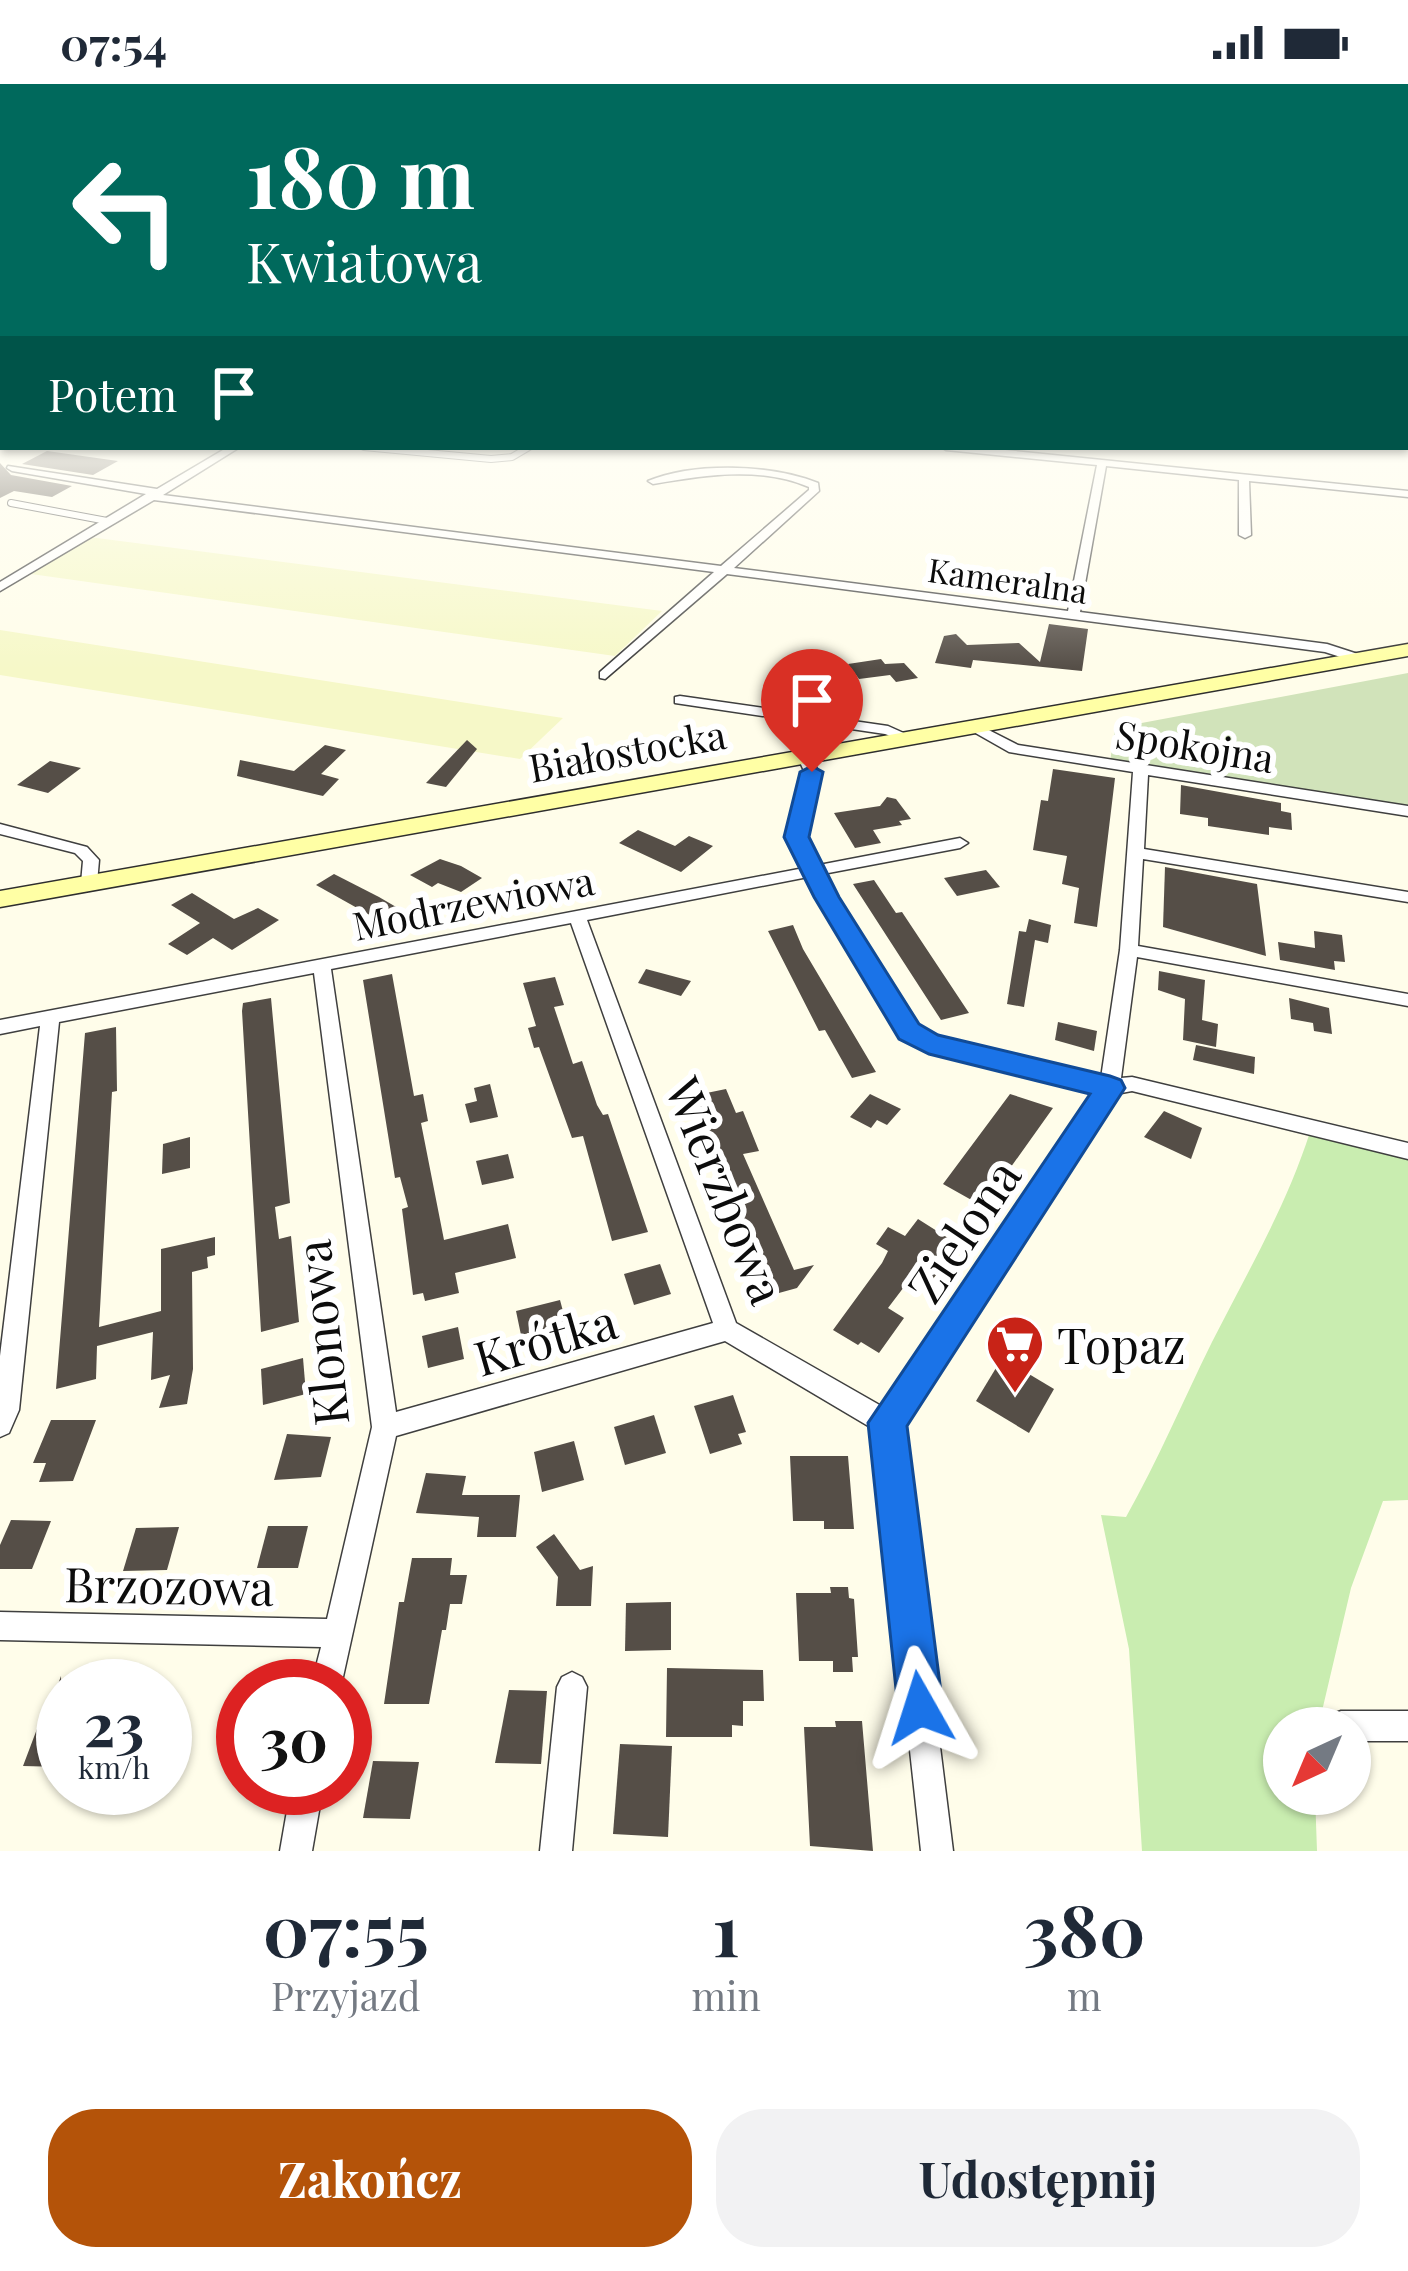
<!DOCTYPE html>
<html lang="pl">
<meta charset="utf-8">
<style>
body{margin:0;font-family:"Playfair Display",serif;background:#f2f2f3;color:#1f2937;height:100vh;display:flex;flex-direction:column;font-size:45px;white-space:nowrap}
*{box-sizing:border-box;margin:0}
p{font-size:39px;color:#747a83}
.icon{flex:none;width:66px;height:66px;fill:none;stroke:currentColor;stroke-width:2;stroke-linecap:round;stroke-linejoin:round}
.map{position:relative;height:1767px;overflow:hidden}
.drawer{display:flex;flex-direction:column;background:#fff;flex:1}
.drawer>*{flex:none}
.guide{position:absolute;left:0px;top:0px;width:1410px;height:366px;box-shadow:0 3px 9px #0004;background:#00695c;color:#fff;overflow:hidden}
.needle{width:78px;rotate:224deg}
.fabs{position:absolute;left:1263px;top:1623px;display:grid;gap:24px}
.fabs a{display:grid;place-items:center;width:108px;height:108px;border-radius:50%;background:#fff;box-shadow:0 3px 9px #0004;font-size:60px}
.speed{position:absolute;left:36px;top:1575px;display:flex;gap:24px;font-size:60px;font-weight:700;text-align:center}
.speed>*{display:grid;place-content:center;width:156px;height:156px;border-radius:50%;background:#fff;box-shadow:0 3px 9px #0004;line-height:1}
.speed small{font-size:30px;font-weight:400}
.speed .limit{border:18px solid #d22;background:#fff;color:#111}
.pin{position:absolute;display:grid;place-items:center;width:102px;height:102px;color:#fff;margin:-123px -51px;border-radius:50% 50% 50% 0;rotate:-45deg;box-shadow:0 0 12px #0007}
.pin .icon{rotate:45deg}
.me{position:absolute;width:132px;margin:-66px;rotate:354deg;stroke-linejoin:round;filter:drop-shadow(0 0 9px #0008)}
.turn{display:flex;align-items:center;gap:42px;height:252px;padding:0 48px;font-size:54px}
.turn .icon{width:156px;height:156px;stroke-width:2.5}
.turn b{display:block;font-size:84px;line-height:102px}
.then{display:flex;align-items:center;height:114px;padding:0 48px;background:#0003;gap:24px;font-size:45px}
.eta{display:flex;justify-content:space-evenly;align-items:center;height:204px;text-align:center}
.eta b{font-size:72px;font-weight:700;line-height:84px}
.button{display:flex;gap:24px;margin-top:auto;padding:24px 48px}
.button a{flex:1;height:138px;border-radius:48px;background:#b45309;color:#fff;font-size:48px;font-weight:700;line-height:138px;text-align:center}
.button a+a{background:#f2f2f3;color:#1f2937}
.status{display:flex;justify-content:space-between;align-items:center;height:84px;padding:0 60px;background:#fff;direction:ltr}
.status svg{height:33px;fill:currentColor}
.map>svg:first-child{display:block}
.farmland{fill:#f6f8c8}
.green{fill:#c9edb0}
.cemetery{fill:#d1e3ba}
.building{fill:#554e47}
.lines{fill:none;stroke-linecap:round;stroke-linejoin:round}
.lane-casing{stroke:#3f3f3f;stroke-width:8}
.street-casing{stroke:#3f3f3f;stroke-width:3}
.secondary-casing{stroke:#2e2e2e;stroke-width:3}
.lane{stroke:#fff;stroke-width:6}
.street{fill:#fff;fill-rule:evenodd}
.secondary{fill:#ffffa5;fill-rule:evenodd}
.route{fill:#1a73e8;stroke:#114b97;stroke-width:3}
.labels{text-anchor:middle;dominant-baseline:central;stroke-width:12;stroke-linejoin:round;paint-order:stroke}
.far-street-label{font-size:33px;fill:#0c0c0c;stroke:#fff}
.street-label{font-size:39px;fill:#0c0c0c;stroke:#fff}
.near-street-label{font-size:48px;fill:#0c0c0c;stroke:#fff}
.near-poi-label{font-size:48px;fill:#0c0c0c;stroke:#fff;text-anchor:start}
</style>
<div class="status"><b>07:54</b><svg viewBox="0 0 49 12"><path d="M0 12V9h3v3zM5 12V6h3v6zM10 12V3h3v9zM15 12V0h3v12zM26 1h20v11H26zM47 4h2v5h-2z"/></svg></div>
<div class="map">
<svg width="1408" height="1767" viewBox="0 0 1408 1767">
<rect width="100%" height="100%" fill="#fffdea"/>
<!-- farmland -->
<g class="farmland">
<polygon points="89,453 662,527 615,572 31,490"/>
<polygon points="0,546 563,634 520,675 0,591"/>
</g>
<!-- green -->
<path class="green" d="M1310,1048L1408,1075V1416L1383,1417L1351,1504L1318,1644H1284V1710H1315L1317,1767H1142L1129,1565L1101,1431L1126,1433C1158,1376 1183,1317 1212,1258C1247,1189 1286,1123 1310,1048Z"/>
<!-- cemetery -->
<polygon class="cemetery" points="1408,589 1408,723 1110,678 1115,644"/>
<!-- building -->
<g class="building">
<polygon points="47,367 118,377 93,391 22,380"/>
<polygon points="0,379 11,391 72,402 52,413 14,407 0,414"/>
<polygon points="1049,540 1088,545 1082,587 973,576 971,584 935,579 944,552 956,550 967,561 1019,559 1040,578"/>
<polygon points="881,575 885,580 904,579 918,594 896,598 890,591 859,595 848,580"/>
<polygon points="467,656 477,665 446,703 426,699"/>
<polygon points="325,661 346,666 321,690 339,695 323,712 237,692 240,676 294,687"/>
<polygon points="50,677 81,684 48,709 17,701"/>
<polygon points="1053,685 1115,694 1097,843 1074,839 1079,804 1062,800 1067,772 1033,766 1041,716 1048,717"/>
<polygon points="1181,701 1281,719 1281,727 1291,729 1292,746 1269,743 1269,751 1208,742 1208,734 1180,730"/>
<polygon points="887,713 896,715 911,735 899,737 902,741 873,746 881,759 855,764 834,729 880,722"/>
<polygon points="638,746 675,762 689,752 713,762 681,788 619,759"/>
<polygon points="440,775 461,782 482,794 461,808 438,799 432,803 410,791"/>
<polygon points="1165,783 1257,800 1266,872 1163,843"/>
<polygon points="986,786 1000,803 957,812 944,794"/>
<polygon points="334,790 379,813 403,827 384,839 316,801"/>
<polygon points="874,796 896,829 902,828 969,929 941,936 853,800"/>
<polygon points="192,809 234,835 258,824 279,836 232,866 213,854 187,871 168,860 200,839 171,821"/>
<polygon points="1029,835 1051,841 1048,859 1035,856 1024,923 1007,920 1019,847 1026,848"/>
<polygon points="793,841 803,865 876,988 852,994 825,946 819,947 768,847"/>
<polygon points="1314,847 1342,851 1345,878 1334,877 1335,886 1280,876 1278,858 1315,864"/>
<polygon points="646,885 691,897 681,912 638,899"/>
<polygon points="1159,887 1205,896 1202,936 1218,940 1216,963 1183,956 1185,915 1158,906"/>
<polygon points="392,890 414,1012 423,1010 428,1037 421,1039 444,1156 508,1140 516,1174 455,1189 459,1209 425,1217 423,1209 413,1211 402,1125 408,1123 400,1093 395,1094 363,896"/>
<polygon points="555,893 564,921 554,923 573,980 582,977 597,1021 603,1031 608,1030 648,1148 612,1157 583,1052 572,1054 539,963 534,964 528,944 536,942 523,899"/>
<polygon points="271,914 290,1119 275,1123 279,1155 291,1152 299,1238 261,1248 242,927 243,919"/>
<polygon points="1289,914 1329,924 1332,950 1314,947 1313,939 1291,935"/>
<polygon points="1058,938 1097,947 1094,967 1055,956"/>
<polygon points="116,943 117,1007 112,1008 99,1243 161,1227 161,1165 215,1153 215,1171 207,1173 208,1184 192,1188 193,1285 187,1320 159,1324 170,1291 151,1296 153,1248 97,1262 96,1295 56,1305 85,949"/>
<polygon points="1196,961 1255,973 1254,990 1193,976"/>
<polygon points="490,1000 498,1033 470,1039 465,1020 477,1017 474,1004"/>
<polygon points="726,1005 736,1029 743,1027 759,1067 743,1070 794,1186 814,1181 797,1204 768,1212 698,1027 693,1028 687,1013"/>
<polygon points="870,1010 901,1025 887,1041 877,1036 871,1044 850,1033"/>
<polygon points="1010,1010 1053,1024 986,1118 978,1114 975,1118 943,1100"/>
<polygon points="1164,1027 1202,1044 1191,1075 1144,1053"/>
<polygon points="190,1053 190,1084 162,1090 163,1060"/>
<polygon points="508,1070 514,1094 482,1101 476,1077"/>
<polygon points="918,1135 959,1161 933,1195 928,1192 922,1202 910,1195 888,1224 904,1234 879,1269 861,1258 858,1261 833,1246 882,1179 888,1167 876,1160 888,1143 905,1152"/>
<polygon points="660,1180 671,1210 634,1221 624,1190"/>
<polygon points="560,1216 568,1246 531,1256 529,1249 521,1251 516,1227"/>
<polygon points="458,1243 464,1275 428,1284 422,1252"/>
<polygon points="303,1274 306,1310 263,1321 261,1285"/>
<polygon points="1002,1274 1054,1305 1029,1349 976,1317"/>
<polygon points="733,1311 746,1348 738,1350 742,1360 710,1370 694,1322"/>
<polygon points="654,1331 666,1369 625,1381 614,1343"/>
<polygon points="51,1336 96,1336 73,1397 39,1398 46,1379 33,1379"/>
<polygon points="287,1350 331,1353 321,1393 274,1396"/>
<polygon points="574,1357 584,1396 542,1408 534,1368"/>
<polygon points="790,1372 848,1372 854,1445 824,1445 824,1437 793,1437"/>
<polygon points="426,1389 466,1392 462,1411 520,1411 516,1453 477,1453 479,1433 416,1429"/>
<polygon points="11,1436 51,1437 32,1485 0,1485 0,1461"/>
<polygon points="268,1442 308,1442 298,1484 257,1484"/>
<polygon points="179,1443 167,1486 123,1487 136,1444"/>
<polygon points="554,1450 580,1486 593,1482 591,1522 556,1522 558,1493 536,1463"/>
<polygon points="412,1474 452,1474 450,1491 467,1491 462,1520 450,1520 446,1546 442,1546 429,1620 384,1620 399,1518 404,1518"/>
<polygon points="830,1503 848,1503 849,1514 854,1515 858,1573 852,1573 853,1588 833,1588 833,1577 799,1577 796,1509 831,1509"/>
<polygon points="671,1518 671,1566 625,1567 626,1519"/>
<polygon points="667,1584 763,1586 764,1617 743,1617 743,1642 732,1641 732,1653 666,1653"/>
<polygon points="61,1592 63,1683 23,1682 40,1637 45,1636"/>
<polygon points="509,1606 547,1607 541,1680 495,1679"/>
<polygon points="835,1637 862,1637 873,1767 810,1762 804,1643 836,1643"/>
<polygon points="620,1660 672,1662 668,1753 613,1750"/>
<polygon points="373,1677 419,1678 410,1735 363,1734"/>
</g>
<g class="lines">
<defs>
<g id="lane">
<polyline points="364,363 491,375 512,373 529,363"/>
<polyline points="11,419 107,437"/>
</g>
<g id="street">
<rect x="1407" y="349" width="1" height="6"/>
<path d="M228,363H240L163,411L721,482L809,406V403C759,382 705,391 653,400L648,397C693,378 772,380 818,399L819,407L734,484L1068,527L1097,381L946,366L941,363H975L1408,407V413L1249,397L1251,451L1245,454L1239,451V396L1106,382L1080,528L1327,560L1364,572L1366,575L1359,579L1325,568L727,490L605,595L600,594V588L714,488L154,416L0,507V498L146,410L12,387L7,384L8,382L157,405Z"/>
<polygon points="680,612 888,642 917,655 910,659 885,650 675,619 675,613"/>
<path d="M977,640L1018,661L1408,722V732L1148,691L1144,765L1408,808V818L1143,775L1138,862L1408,910V922L1137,873L1121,994L1132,993L1408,1059V1075L1132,1007L1116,1010L900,1341L953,1767H921L875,1346L725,1257L396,1352L341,1602H311L321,1563L0,1556V1528L327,1535L372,1343L314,889L59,938L19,1326L9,1349L0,1353V1272L40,942L0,950V936L804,784L789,753L806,691L798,674L805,670L810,671L820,691L805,753L819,781L960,754L968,759L960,764L823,790L916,943L935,954L1101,994L1120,866L1133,688L1009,668L972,647V641ZM808,793L902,953L929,967L1097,1007L883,1323L736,1239L587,836ZM571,839L713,1239L396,1328L331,885Z"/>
<polygon points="0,740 87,763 99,776 97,799 89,804 83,803 81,799 83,777 75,769 0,750"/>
<polygon points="572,1588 582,1593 587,1603 572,1767 540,1767 557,1603 562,1593"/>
<polygon points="1341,1627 1408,1627 1408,1657 1350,1657 1350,1644 1326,1642 1330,1631"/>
<polygon points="291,1704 323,1704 312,1767 280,1767"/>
</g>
<polygon id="secondary" points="1408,560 1408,572 0,823 0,807"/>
</defs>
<!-- lane casing -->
<use href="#lane" class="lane-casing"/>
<!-- street casing -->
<use href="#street" class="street-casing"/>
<!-- secondary casing -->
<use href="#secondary" class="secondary-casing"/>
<!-- lane -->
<use href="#lane" class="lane"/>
<!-- street -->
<use href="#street" class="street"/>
<!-- secondary -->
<use href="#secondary" class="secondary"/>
</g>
<!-- sky -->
<linearGradient id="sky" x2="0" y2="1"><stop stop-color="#8fc1f0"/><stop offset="0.58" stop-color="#fffef6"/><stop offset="1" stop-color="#fffef6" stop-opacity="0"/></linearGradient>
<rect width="1408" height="585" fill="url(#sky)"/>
<!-- route -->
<polygon class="route" points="812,682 823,688 809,753 839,813 919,940 938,951 1110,992 1121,996 1125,1004 907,1342 943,1624 936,1640 920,1647 904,1640 898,1624 868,1339 1090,1010 929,970 899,955 814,813 784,753 800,688"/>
<!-- icons -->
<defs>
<symbol id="supermarket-pin" viewBox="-11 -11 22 30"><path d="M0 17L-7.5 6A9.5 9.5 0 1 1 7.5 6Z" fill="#c82317" stroke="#fff"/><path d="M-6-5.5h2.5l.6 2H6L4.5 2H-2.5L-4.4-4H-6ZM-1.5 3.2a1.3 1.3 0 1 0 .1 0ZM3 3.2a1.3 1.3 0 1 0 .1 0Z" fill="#fff"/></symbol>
</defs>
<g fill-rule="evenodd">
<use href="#supermarket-pin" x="982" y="1227" width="66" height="90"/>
</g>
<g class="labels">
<!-- far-street labels -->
<g class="far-street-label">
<text transform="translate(1008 495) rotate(8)">Kameralna</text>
</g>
<!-- street labels -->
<g class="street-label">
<text transform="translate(1195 661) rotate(9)">Spokojna</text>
<text transform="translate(627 666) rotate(-10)">Białostocka</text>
<text transform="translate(473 818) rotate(-11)">Modrzewiowa</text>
</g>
<!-- near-street labels -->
<g class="near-street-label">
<text transform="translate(727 1106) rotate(68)">Wierzbowa</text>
<text transform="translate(962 1146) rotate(-56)">Zielona</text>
<text transform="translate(320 1249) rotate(-96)">Klonowa</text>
<text transform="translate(545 1254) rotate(-16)">Krótka</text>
<text transform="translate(169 1500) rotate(1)">Brzozowa</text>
</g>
<!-- near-poi labels -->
<g class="near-poi-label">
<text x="1057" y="1260">Topaz</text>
</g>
</g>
</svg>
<div class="fabs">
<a><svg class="needle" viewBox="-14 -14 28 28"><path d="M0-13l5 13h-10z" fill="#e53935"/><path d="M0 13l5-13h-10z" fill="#747a83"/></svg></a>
</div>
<div class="speed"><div>23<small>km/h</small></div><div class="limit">30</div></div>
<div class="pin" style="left:812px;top:688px;background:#d93025"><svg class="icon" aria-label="arrive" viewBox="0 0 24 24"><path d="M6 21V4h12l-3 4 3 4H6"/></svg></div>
<svg class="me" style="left:920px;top:1624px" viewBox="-20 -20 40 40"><path d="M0-17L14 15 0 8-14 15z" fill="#1a73e8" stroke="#fff" stroke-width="4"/></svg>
<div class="guide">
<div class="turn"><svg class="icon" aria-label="left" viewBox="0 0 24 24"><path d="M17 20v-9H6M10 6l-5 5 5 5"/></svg><div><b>180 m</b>Kwiatowa</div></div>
<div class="then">Potem<svg class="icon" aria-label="arrive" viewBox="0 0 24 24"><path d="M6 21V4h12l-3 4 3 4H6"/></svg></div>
</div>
</div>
<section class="drawer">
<div class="eta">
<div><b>07:55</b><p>Przyjazd</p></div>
<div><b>1</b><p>min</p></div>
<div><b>380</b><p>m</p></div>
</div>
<div class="button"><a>Zakończ</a><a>Udostępnij</a></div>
</section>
